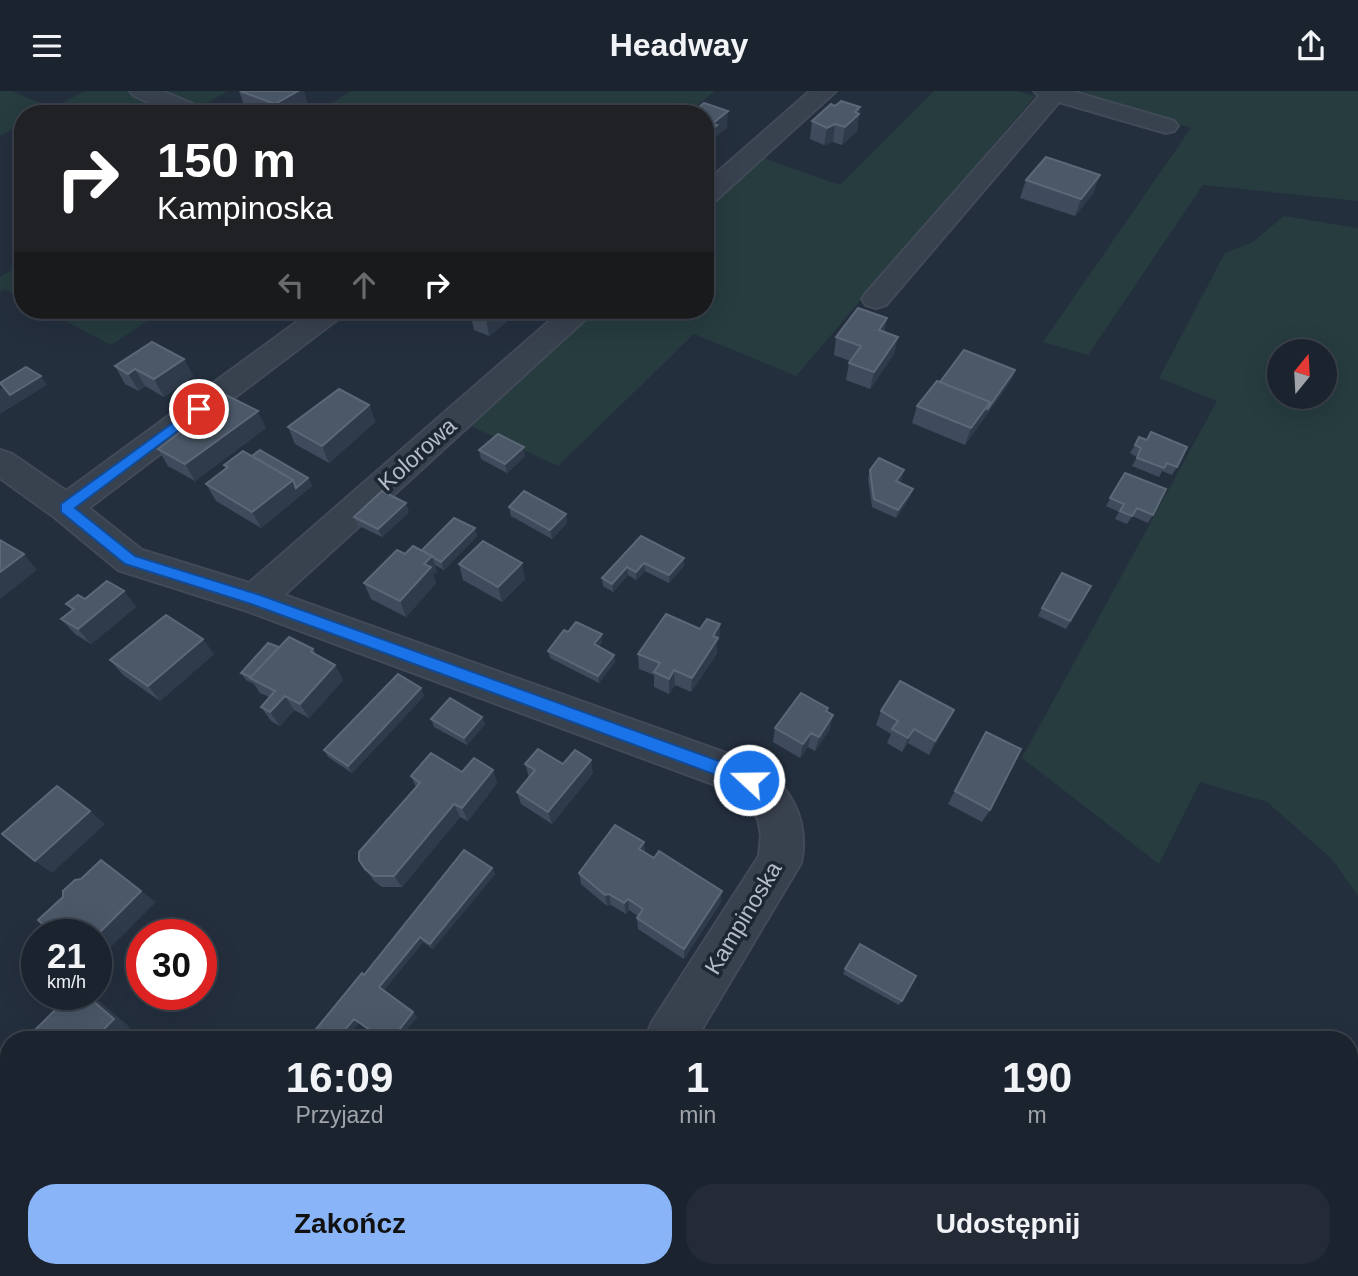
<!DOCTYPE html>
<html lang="pl">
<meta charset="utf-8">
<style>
body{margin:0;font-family:Arial,sans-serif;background:#242b36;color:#f1f3f6;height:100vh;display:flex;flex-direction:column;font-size:26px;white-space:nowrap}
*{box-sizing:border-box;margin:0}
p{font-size:23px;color:#a0a4aa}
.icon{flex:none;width:38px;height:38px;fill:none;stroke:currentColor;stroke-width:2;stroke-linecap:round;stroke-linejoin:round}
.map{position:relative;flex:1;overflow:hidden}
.drawer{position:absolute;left:0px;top:940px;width:1358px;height:247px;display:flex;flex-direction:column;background:#1b232e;border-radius:28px 28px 0 0;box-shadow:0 7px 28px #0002,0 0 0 2px #39404a}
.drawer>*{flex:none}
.hud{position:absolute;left:14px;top:14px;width:700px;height:214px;border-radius:28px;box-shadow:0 7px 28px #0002,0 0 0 2px #39404a;background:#202124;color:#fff;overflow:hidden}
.needle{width:46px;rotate:18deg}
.buttons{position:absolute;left:1267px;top:248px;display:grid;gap:14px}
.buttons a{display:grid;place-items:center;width:70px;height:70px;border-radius:50%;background:#1b232e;box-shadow:0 7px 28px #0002,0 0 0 2px #39404a;font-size:35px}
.speed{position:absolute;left:21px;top:828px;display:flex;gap:14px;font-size:35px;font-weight:700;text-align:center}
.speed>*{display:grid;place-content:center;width:91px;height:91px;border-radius:50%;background:#1b232e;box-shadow:0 7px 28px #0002,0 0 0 2px #39404a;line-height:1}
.speed small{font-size:18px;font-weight:400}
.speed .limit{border:10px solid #d22;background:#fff;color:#111}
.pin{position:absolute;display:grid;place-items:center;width:60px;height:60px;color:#fff;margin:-30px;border:4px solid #fff;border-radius:50%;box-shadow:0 2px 7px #0007}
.me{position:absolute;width:77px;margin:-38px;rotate:291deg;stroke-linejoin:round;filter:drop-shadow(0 0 5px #0008)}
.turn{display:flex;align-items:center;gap:24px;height:147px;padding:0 28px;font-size:32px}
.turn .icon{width:91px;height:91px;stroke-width:2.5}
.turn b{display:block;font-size:49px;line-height:60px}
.lanes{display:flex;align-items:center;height:66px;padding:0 28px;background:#0003;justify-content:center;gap:35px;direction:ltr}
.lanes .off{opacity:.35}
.eta{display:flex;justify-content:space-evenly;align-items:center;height:119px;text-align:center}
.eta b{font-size:42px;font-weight:700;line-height:49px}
.cta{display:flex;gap:14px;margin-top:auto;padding:14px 28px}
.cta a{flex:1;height:80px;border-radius:28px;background:#8ab4f8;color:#111;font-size:28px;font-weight:700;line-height:80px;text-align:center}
.cta a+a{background:#242b36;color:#f1f3f6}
header{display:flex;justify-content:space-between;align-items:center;height:91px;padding:0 28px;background:#1b232e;font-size:32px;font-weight:700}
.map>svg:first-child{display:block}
.green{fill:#263c3f;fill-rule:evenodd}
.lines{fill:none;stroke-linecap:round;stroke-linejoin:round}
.minor-casing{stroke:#414a57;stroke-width:4}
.minor{fill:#38414e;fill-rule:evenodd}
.wall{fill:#3f4b5c}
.shaded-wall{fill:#2f3b4b}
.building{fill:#4b5868;stroke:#5c6777;stroke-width:2}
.route{fill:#1a73e8;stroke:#114b97;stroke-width:2}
.labels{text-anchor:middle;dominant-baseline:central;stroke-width:7;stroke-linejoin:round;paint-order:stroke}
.street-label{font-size:23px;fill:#b4bcc9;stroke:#1d2633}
</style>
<header><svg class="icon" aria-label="menu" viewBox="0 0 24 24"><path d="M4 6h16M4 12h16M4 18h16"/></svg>Headway<svg class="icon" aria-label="share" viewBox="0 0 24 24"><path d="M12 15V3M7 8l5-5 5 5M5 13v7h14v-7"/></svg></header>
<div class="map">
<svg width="1358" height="1185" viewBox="0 0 1358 1185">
<rect width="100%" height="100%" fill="#242f3e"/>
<!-- green -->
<g class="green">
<polygon points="0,0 12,0 52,17 85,0 126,0 181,23 23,23 23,33 0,45"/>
<polygon points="160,0 228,0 199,16"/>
<polygon points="351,0 715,0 687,23 313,23"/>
<polygon points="934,0 1017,0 1035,5 796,285 694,243 558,375 469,334 596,219 705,219 705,119 763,67 840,94"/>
<polygon points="1070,0 1358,0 1358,110 1203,94 1088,264 1043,251 1191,37"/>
<path d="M1284,125L1358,137V805L1332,768L1267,711L1200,691L1159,773L1022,667L1217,310L1159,287L1225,162L1253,151ZM1279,261H1325V306H1279Z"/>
<polygon points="23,172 23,208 5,198 0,201 0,186"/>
<polygon points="44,219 165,219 111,254"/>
</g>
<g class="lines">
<defs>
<g id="minor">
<polygon points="130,0 162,0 205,18 209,23 176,23 134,5"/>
<polygon points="810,0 836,0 714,111 705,114 705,92"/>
<polygon points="1034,0 1071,0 1174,30 1178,35 1174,40 1166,42 1059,11 886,214 876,217 866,214 862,208 866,202 1039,5"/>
<path d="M313,219H346L342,225L89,417L142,459L249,492L562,219H593L589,225L284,504L751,671C790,691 810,729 801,772L696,948H645L652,931L759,765L761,744L758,728L746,712L723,697L244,519L118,479L54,426L0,387V359L12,363L66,400Z"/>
<polygon points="496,1178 552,1178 549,1185 493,1185"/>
</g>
</defs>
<!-- minor casing -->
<use href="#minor" class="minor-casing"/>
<!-- minor -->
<use href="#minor" class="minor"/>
</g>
<!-- wall -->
<g class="wall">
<polygon points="239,0 308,14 294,23 261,23 245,17"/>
<polygon points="860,16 857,40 842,54 833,51 824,54 810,48 812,30"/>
<polygon points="1026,89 1094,101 1075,125 1020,107"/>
<polygon points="467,219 526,219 519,225 515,224 489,245 474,239 472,230 469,228"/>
<polygon points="884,241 898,246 894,263 870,298 846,289 849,272 850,270 834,264 836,246"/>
<polygon points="184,268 193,285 164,306 145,295 139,300 125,293 115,275"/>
<polygon points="1015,279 1012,288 965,354 912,332 917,315 940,291"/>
<polygon points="369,314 375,331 329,372 295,353 288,336"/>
<polygon points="266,337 195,390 168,375 158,358 179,342 178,340"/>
<polygon points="1135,354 1177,376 1172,384 1162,380 1159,386 1132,375 1137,366 1130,362"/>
<polygon points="479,359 525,365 507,382 481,368"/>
<polygon points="252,365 308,387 312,395 261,437 216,410 206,393 226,378 224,374"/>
<polygon points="870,379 902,388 899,392 913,398 910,406 896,427 872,416 868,387"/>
<polygon points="1125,382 1153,424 1148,432 1132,425 1127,433 1115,428 1119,421 1106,415"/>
<polygon points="509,416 566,423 567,432 552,448 511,425"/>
<polygon points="409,421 382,446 357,434 354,426"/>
<polygon points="475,437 477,445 444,479 435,474 437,481 433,484 436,492 406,526 371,508 364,492 405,463 422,459"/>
<polygon points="641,445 684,475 669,492 645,480 636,489 628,484 613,501 603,495 602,487"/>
<polygon points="459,473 525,488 502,511 463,489"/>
<polygon points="1091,495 1066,538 1038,525 1042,517"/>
<polygon points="124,500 136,516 91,553 75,543 61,528 72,519 66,513"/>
<polygon points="720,533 719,548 717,552 717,562 691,601 675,594 669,603 654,596 654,584 639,578 638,563 700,538"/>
<polygon points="568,541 602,543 602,551 599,556 614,564 615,571 599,592 550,567 548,560"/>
<polygon points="279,556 313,558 317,565 335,574 343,589 309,627 294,619 280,635 271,630 261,616 269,606 260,602 254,593 246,589 241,582"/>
<polygon points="214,563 160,610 123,584 110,569"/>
<polygon points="424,605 352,682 328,666 324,659"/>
<polygon points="954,619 947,633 929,664 908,652 902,661 887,652 891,643 876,634 881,620"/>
<polygon points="827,621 830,638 815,660 808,656 800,667 773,651 775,637"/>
<polygon points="482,626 485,633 467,654 434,636 431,628"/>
<polygon points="986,641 990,719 982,731 948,713"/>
<polygon points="525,673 563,673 593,682 552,733 521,713 517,701 529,686"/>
<polygon points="462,681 497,692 468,730 460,726 402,796 382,796 374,790 365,778 416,696 411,685"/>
<polygon points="644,751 645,761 721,811 684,868 638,838 637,827 638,825 629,819 626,823 611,814 607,815 581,793 579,782"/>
<polygon points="492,777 495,783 433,858 423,851 384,899 417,926 399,948 381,948 359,932 312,943 364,884"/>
<polygon points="860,853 902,910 899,914 843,883"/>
</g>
<!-- shaded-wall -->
<g class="shaded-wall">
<polygon points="298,0 304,0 308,14 294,23 278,23 275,13"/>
<polygon points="860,16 857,40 842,54 845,36 855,21"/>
<polygon points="728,20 727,37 716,46 716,52 705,61 705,44 712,33"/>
<polygon points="835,33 833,51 824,54 827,37"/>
<polygon points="1100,84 1094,101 1075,125 1081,108"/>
<polygon points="497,219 514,219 515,224 489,245 486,228"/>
<polygon points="518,219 526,219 519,225"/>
<polygon points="887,227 884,244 879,239"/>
<polygon points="898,246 894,263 870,298 874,281"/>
<polygon points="184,268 193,285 164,306 154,288"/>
<polygon points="135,278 145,295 139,300 128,283"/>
<polygon points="1015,279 1012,288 965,354 971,337 990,311"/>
<polygon points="41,285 47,294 0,323 0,298 4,295"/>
<polygon points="369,314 375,331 329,372 322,355"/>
<polygon points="258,320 266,337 195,390 185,373"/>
<polygon points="524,356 525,365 507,382 505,373"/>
<polygon points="904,379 902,388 894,399 896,390"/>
<polygon points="308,387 312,395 300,405 296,397"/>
<polygon points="293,389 300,405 261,437 252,421"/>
<polygon points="913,398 910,406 896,427 898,419"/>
<polygon points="406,412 409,421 382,446 378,438"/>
<polygon points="566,423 567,432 552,448 550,439"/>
<polygon points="475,437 477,445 444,479 441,471"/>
<polygon points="24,463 37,479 0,508 0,481"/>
<polygon points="432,465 437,481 433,484 436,492 406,526 400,510 424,473"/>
<polygon points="684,467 684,475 669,492 669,484"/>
<polygon points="522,472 525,488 502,511 498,496"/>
<polygon points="644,472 645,480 636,489 636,481"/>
<polygon points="627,476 628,484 613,501 612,493"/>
<polygon points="124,500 136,516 91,553 78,538"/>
<polygon points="720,533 719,548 717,552 717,562 691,601 692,587 713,545"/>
<polygon points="602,543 602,551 595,561 594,553"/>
<polygon points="203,548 214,563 160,610 148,595"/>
<polygon points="614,564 615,571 599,592 598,585"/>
<polygon points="335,574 343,589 309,627 300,613"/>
<polygon points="674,579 675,594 669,603 669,588"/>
<polygon points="421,597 424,605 352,682 348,675"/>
<polygon points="285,605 294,619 280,635 270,621"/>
<polygon points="954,619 947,633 929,664 935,650"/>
<polygon points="833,624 830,638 815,660 819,646"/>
<polygon points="482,626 485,633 467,654 464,647"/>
<polygon points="914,638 908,652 902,661 908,647"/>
<polygon points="811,642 808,656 800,667 803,653"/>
<polygon points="591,669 593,682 552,733 548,721"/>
<polygon points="493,679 497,692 468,730 462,717"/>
<polygon points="454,713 460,726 402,796 394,785"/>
<polygon points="90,720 105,733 52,782 35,770"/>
<polygon points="644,751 645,763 639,758"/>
<polygon points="492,777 495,783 433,858 430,853"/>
<polygon points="141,800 156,811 96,871 96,845"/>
<polygon points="722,800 721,811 684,868 684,858"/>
<polygon points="609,803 611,814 607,815 605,804"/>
<polygon points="628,808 629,819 626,823 624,812"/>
<polygon points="420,846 423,851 383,900 379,896"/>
<polygon points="85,903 89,903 94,906 130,936 118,948 94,948"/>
<polygon points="413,921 417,926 399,948 392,948"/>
<polygon points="354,928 359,932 345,948 337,948"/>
<polygon points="214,1178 227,1178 235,1185 221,1185"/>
<polygon points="349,1178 361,1178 356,1185 344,1185"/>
<polygon points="449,1178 455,1178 463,1184 454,1185"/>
</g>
<!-- building -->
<g class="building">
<polygon points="240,0 298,0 275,13"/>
<polygon points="841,10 860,16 855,21 859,23 845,36 835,33 827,37 812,30 831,13 835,15"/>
<polygon points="704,12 728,20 712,33 717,34 705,44 705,23 691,23"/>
<polygon points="1046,66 1100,84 1081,108 1026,89"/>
<polygon points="858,217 887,227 879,239 898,246 874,281 849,272 861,255 836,246"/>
<polygon points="474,219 497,219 486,228 470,221"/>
<polygon points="152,251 184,268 154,288 135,278 128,283 115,275"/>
<polygon points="964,259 1015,279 987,319 990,311 940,291"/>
<polygon points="26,276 41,285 10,304 0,292"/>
<polygon points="937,290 990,311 971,337 917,315"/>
<polygon points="339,298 369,314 322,355 288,336"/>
<polygon points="226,304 258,320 185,373 158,358 180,341 178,340 196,329"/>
<polygon points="1151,341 1187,356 1177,376 1167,372 1164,377 1137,367 1141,357 1135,354 1139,346 1147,349"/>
<polygon points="498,343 524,356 505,373 479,359"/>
<polygon points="260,359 308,387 296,397 293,389 252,365"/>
<polygon points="243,360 293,389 252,421 206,393 228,376 224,374"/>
<polygon points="879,367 904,379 896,390 913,398 898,419 874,408 870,379"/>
<polygon points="1125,382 1166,398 1153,424 1137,417 1132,425 1120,420 1124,413 1110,407"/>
<polygon points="382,400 406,412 378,438 354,426"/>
<polygon points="524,400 566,423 550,439 509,416"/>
<polygon points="454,427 475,437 441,471 422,459"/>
<polygon points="641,445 684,467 669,484 644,472 636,481 627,476 612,493 602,487"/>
<polygon points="0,449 24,463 0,481"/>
<polygon points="483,450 522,472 498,496 459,473"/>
<polygon points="413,455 432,465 424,473 431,476 400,510 364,492 397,459 405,463"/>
<polygon points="1062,482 1091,495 1070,530 1042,517"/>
<polygon points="107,490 124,500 78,538 61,528 74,518 66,513 78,504 85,508"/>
<polygon points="666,523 700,538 707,528 720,533 713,545 718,547 692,587 674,579 669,588 654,581 660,572 638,563"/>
<polygon points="166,524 203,548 148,595 110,569"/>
<polygon points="576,531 602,543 594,553 614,564 598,585 548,560 564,539 568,541"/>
<polygon points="289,546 313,558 311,561 335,574 300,613 285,605 270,621 261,616 275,600 250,587"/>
<polygon points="268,552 279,556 251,586 241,582"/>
<polygon points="398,583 421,597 348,675 324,659"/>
<polygon points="900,590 954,619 935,650 914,638 908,647 892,638 898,630 881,620"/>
<polygon points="801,602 828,617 826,620 833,624 819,646 811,642 803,653 775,637"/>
<polygon points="450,607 482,626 464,647 431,628"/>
<polygon points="986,641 1021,658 990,719 955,700"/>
<polygon points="538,658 563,673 575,659 591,669 548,721 517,701 535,679 525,673"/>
<polygon points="431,662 462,681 474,667 493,679 462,717 454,713 394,785 374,785 365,778 359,769 359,761 420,692 411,685"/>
<polygon points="57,695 90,720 35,770 2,743"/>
<polygon points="615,734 644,751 639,758 654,767 659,760 722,800 684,858 637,827 643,818 628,808 624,812 609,803 605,804 579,782"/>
<polygon points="464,759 492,777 430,853 420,846 379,896 413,921 392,948 383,948 354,928 337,948 320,948 312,943 362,882 364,884"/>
<polygon points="101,769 141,800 96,845 96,844 46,844 48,838 38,829 63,806 63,800 75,789 81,788"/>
<polygon points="860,853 916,885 902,910 845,878"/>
<polygon points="71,903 85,903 114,928 94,948 26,948"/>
<polygon points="155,1178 214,1178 221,1185 149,1185"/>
<polygon points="308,1178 349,1178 344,1185 316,1185"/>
<polygon points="390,1178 449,1178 455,1183 454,1185 384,1185"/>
</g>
<!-- route -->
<polygon class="route" points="199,313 205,318 203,321 75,417 135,465 260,504 749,681 755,683 757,689 755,694 749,696 251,513 125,473 61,421 61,413"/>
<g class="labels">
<!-- street labels -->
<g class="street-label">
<text transform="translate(417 363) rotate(-42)">Kolorowa</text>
<text transform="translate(743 827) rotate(-59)">Kampinoska</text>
</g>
</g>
</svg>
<div class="buttons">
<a><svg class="needle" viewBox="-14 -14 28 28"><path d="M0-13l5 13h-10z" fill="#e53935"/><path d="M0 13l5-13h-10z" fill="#a0a4aa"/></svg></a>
</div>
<div class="speed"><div>21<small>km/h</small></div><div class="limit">30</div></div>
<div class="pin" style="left:199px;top:318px;background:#d93025"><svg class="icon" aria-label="arrive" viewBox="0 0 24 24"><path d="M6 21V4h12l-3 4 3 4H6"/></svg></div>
<svg class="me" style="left:749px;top:689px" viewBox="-20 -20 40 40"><circle r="17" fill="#1a73e8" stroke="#fff" stroke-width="3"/><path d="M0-11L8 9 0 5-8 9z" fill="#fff"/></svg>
<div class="hud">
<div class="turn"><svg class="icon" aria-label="right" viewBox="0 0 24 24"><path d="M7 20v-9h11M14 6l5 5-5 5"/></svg><div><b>150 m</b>Kampinoska</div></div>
<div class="lanes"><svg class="icon off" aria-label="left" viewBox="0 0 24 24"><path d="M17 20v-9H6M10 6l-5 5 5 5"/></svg><svg class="icon off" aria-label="ahead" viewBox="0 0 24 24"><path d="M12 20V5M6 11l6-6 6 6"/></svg><svg class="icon" aria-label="right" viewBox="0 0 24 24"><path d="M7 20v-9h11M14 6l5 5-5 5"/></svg></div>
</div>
<section class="drawer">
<div class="eta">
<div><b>16:09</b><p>Przyjazd</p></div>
<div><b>1</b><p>min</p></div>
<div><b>190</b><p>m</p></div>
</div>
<div class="cta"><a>Zakończ</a><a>Udostępnij</a></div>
</section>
</div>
